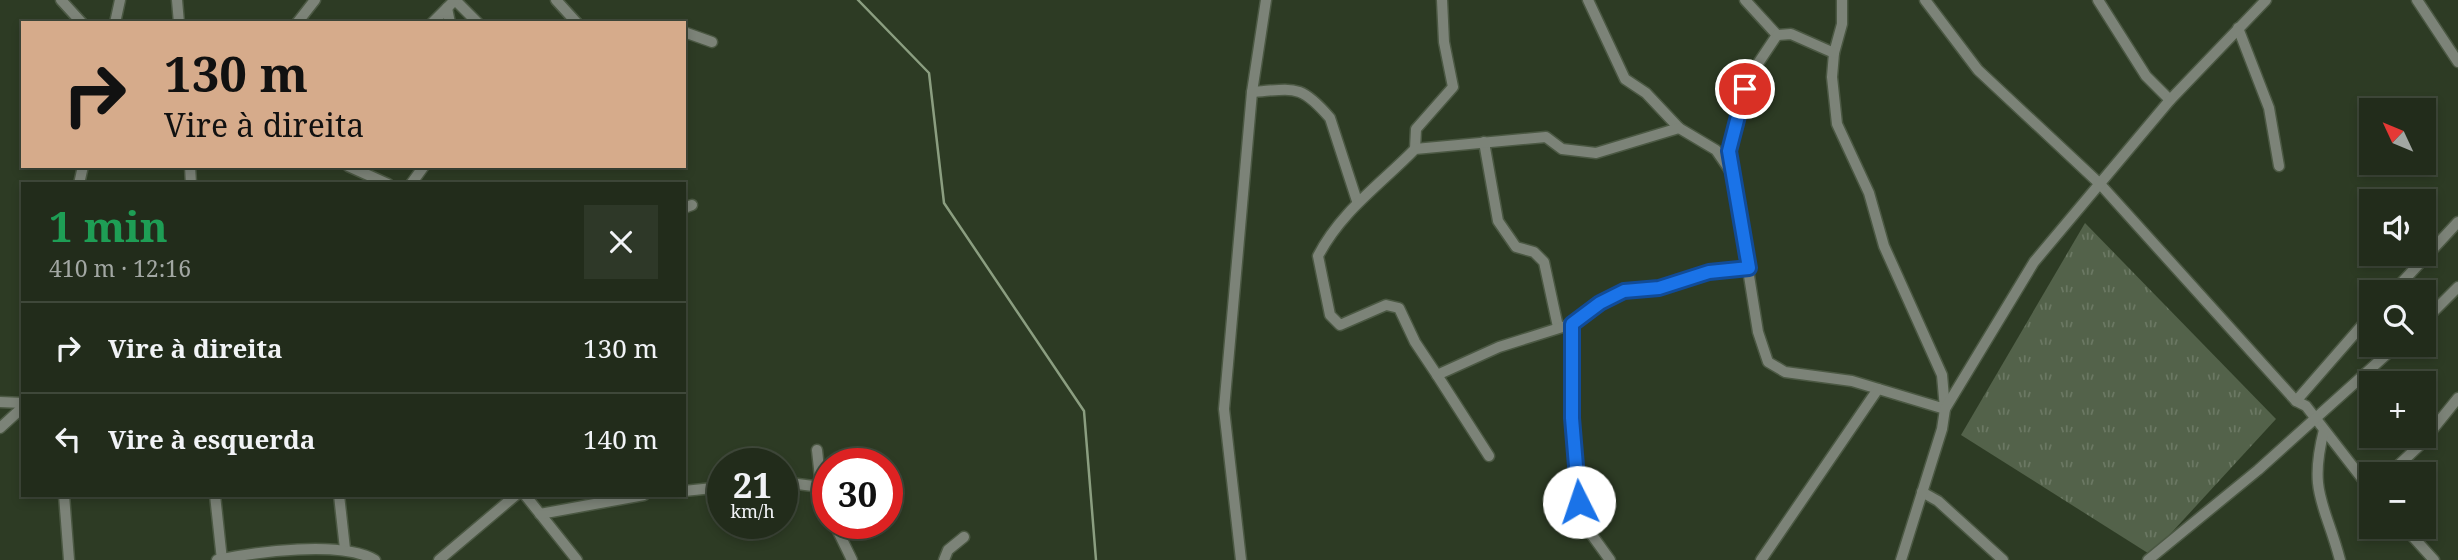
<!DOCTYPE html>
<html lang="pt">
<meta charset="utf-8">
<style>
body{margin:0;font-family:"Noto Serif",serif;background:#2e3828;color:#f1f3f6;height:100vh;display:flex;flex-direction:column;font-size:26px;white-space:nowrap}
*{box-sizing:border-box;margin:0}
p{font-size:23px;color:#a2a7a3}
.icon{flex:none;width:38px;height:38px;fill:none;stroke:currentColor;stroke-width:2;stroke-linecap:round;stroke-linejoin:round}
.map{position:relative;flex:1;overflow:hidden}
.details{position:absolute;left:21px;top:182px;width:665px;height:315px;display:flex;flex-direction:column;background:#222c1b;border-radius:0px;box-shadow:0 4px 10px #0003,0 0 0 2px #3f483a}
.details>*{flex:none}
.hud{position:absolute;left:21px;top:21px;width:665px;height:147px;border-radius:0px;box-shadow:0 4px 10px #0003,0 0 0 2px #3f483a;background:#d6ab8b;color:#111;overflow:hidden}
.needle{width:46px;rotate:314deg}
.buttons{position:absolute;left:2359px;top:98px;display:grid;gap:14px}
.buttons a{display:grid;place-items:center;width:77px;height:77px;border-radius:0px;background:#222c1b;box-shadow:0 4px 10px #0003,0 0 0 2px #3f483a;font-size:35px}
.speed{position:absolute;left:707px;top:448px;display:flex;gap:14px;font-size:35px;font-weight:700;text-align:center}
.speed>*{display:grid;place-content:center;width:91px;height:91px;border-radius:50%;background:#222c1b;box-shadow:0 4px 10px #0003,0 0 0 2px #3f483a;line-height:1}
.speed small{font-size:18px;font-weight:400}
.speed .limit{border:10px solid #d22;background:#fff;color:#111}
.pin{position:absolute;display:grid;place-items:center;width:60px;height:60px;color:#fff;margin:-30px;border:4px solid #fff;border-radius:50%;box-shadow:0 2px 7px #0007}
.me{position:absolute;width:77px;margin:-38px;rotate:356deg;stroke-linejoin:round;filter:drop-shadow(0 0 5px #0008)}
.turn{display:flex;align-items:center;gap:24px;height:147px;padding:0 28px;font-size:32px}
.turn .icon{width:91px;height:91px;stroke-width:2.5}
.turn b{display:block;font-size:49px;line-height:60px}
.round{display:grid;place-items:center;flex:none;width:74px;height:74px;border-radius:0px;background:#2e3828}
.summary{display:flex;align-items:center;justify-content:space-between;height:119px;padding:0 28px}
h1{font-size:42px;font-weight:700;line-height:52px;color:#1e9e55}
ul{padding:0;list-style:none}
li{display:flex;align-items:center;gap:21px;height:91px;padding:0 28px;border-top:2px solid #3f483a}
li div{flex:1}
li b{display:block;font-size:26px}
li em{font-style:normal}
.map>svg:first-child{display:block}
.grass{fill:url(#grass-tufts)}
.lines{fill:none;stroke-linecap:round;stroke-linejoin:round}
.stream{stroke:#8b9e80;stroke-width:2.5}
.minor-casing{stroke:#4b5843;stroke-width:13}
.minor{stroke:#7c8378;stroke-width:10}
.route-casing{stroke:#114b97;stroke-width:18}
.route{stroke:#1a73e8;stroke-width:12}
</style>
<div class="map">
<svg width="2458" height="560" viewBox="0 0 2458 560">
<defs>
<pattern id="grass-tufts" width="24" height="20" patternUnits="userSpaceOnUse" patternTransform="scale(1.75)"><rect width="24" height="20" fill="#53624a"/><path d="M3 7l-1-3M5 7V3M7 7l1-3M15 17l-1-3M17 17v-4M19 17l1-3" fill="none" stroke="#6b7863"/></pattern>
</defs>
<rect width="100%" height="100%" fill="#2d3b24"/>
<!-- grass -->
<polygon class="grass" points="2085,223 2276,419 2151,555 1961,435"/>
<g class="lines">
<!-- stream -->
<polyline class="stream" points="858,0 929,73 944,203 1084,411 1096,560"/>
<defs>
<g id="minor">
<polyline points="61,0 82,23"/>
<polyline points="177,0 179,23"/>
<polyline points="455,0 478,23"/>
<polyline points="556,0 577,23"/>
<polyline points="1588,0 1625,79 1646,93 1679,128 1716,150 1729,169"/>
<polyline points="1745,0 1777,35"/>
<polyline points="1925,0 1978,70 2100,184 2296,401 2306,406 2371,490"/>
<polyline points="2098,0 2146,76 2170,100"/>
<polyline points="2417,0 2458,62"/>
<polyline points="447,8 450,23"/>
<polyline points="115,23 120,0"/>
<polyline points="297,23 315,0"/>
<polyline points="432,23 455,0"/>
<polyline points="2238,28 2269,108 2279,166"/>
<polyline points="684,32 712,42"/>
<polyline points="1777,35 1749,77 1729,151 1758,332 1768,362 1785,372 1852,381 1945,409 1942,375 1884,246 1869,193 1837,124 1832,77 1834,53 1842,24 1842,0"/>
<polyline points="1777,35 1791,34 1834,53"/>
<path d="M1252,92C1294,89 1300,83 1330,118L1357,201"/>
<polyline points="1484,142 1498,221 1516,247 1534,252 1544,262 1558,327"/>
<polyline points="1415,149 1416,129 1453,87 1444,42 1442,0"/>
<polyline points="190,166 191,184"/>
<polyline points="348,166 388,184"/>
<polyline points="79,184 83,166"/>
<polyline points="411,184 424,166"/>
<polyline points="684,208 692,205"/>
<polyline points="2393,292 2458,222"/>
<polyline points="2424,321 2458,287"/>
<polyline points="1572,324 1572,418 1579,501 1584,524 1610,560"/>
<path d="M1437,375L1415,342L1399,308L1386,305L1340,325L1330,315L1318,256C1341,211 1381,184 1415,149L1546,137L1562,149L1596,153L1679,128"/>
<polyline points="2296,401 2371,315"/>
<polyline points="0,402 23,403"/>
<polyline points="0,428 23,407"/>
<path d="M2324,430C2308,493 2325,503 2340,560"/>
<polyline points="817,450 821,487 828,508"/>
<polyline points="1489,456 1437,375 1499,347 1572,324 1599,303 1624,291 1659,288 1709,272 1749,268"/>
<polyline points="2389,474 2420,445 2458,398"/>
<polyline points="782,482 821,487"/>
<polyline points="684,491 723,487"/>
<polyline points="1922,492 1938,501 2003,560"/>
<polyline points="64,495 69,560"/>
<polyline points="215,495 222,560"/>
<polyline points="339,495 345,549"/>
<polyline points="525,495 577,560"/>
<polyline points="540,514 644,495"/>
<polyline points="834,523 852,560"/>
<polyline points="2404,527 2434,560"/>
<path d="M217,560C256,552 341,540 375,560"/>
<polyline points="439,560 516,495"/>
<polyline points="944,560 948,550 964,537"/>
<polyline points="1241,560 1224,409 1252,92 1266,0"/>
<polyline points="1761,560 1878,389"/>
<polyline points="1901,560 1942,429 1945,409 2034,262 2170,100 2266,0"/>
<polyline points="2148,560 2258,470 2397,345"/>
</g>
</defs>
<!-- minor casing -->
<use href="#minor" class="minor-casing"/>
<!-- minor -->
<use href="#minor" class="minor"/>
</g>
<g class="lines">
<defs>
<polyline id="route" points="1579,502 1572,418 1572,324 1600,303 1624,291 1659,288 1709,272 1749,268 1729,151 1745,89"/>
</defs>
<!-- route casing -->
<use href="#route" class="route-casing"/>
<!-- route -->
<use href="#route" class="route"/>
</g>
</svg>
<div class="buttons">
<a><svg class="needle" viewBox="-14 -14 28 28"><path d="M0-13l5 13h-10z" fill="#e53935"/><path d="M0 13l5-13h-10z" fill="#a2a7a3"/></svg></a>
<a><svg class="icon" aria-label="sound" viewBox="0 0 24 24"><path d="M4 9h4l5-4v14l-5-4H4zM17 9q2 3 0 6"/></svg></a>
<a><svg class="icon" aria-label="search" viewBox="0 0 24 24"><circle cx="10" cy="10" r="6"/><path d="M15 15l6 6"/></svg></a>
<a>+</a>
<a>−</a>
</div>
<div class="speed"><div>21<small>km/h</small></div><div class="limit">30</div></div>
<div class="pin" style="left:1745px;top:89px;background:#d93025"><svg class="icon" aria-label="arrive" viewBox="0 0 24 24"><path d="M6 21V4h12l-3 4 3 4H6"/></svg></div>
<svg class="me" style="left:1579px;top:502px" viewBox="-20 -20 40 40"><circle r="19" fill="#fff"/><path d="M0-13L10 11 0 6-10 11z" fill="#1a73e8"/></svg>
<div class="hud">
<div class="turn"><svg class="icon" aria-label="right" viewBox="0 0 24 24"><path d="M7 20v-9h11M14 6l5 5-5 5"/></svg><div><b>130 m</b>Vire à direita</div></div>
</div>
<section class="details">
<div class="summary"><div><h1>1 min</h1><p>410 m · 12:16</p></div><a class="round"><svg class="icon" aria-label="close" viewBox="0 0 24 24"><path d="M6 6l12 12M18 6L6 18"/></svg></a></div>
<ul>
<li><svg class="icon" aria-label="right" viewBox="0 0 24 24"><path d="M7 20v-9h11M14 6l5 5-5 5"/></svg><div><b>Vire à direita</b></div><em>130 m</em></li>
<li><svg class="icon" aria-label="left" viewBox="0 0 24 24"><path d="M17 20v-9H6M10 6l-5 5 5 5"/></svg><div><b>Vire à esquerda</b></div><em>140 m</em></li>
</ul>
</section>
</div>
